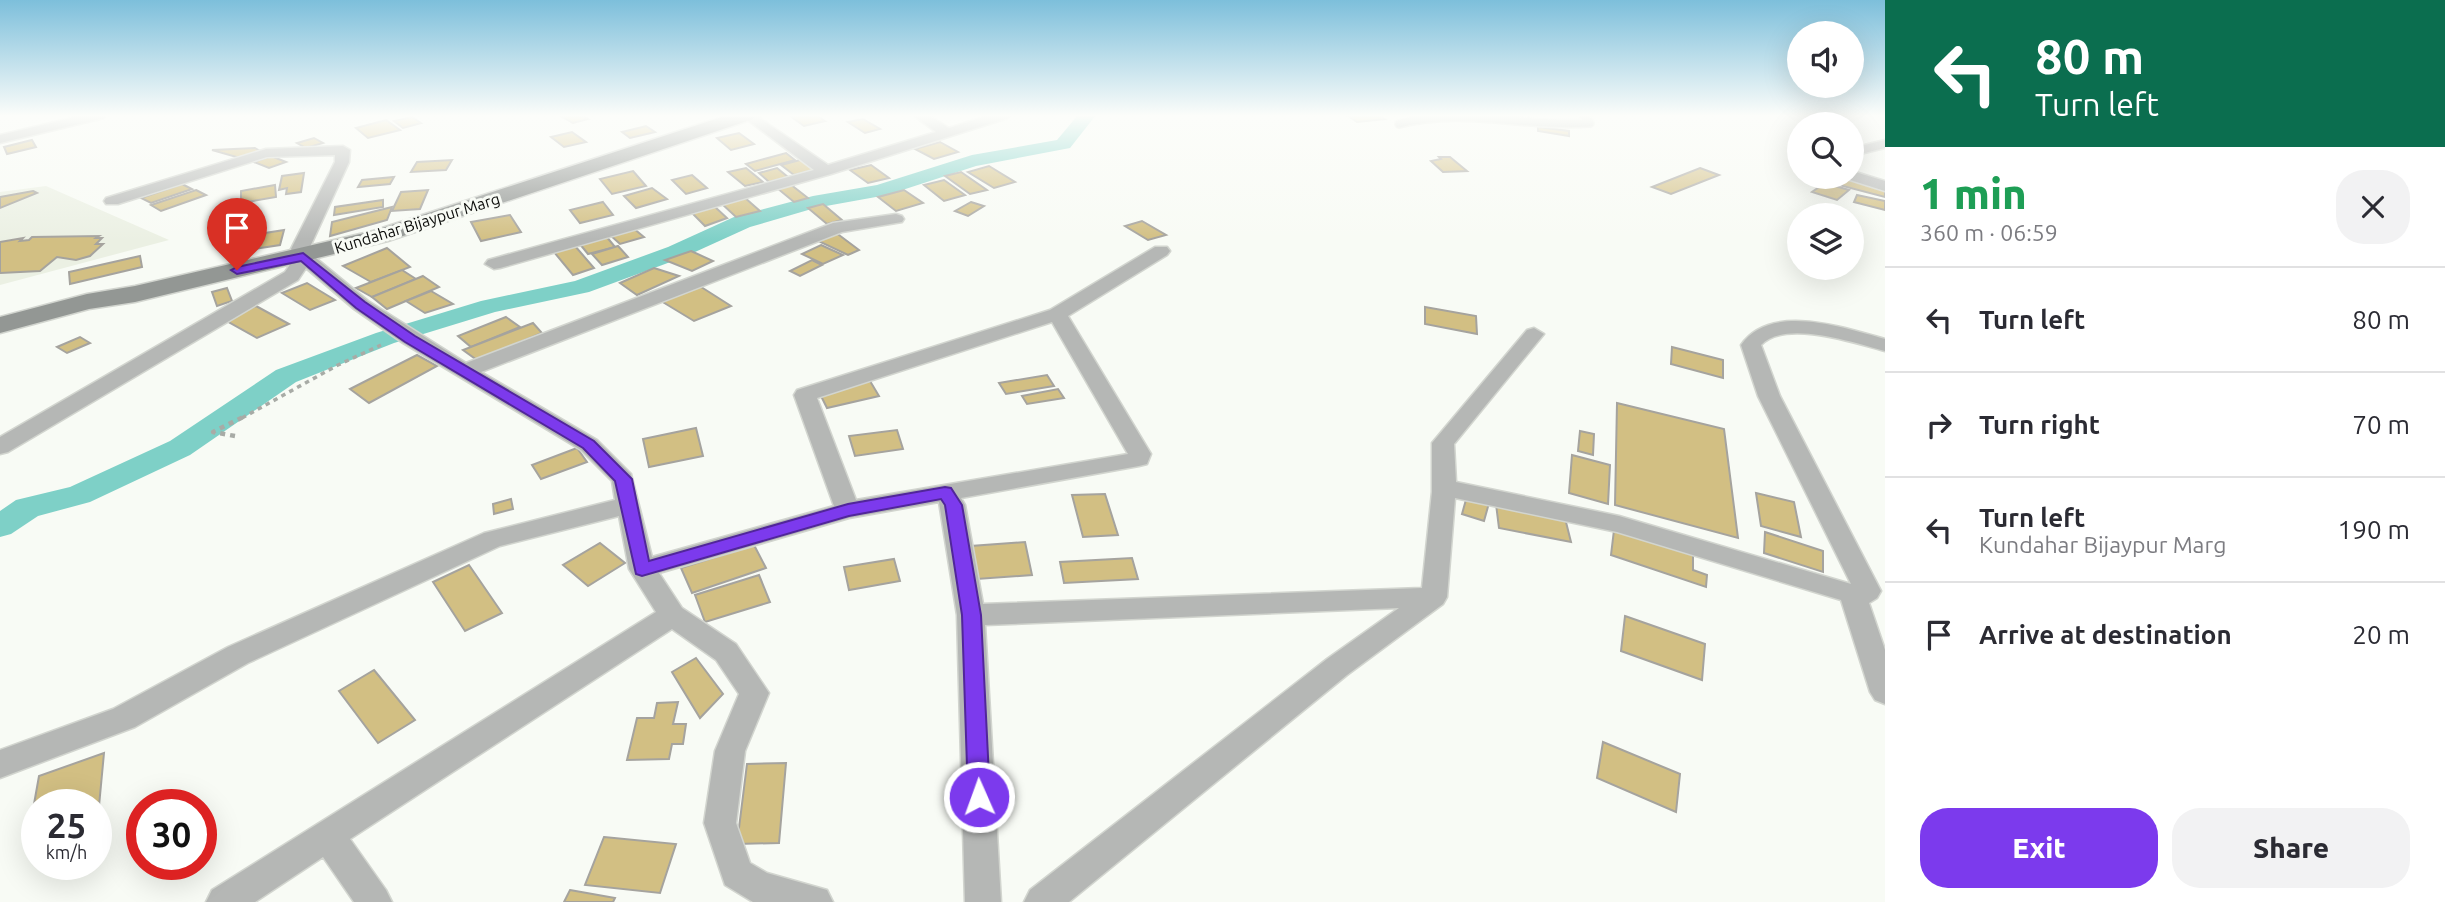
<!DOCTYPE html>
<meta charset="utf-8">
<style>
body{margin:0;font-family:Ubuntu,sans-serif;background:#f2f2f3;color:#2b2b33;height:100vh;display:flex;flex-direction:column;font-size:26px;white-space:nowrap}
*{box-sizing:border-box;margin:0}
p{font-size:23px;color:#7c7c81}
.icon{flex:none;width:38px;height:38px;fill:none;stroke:currentColor;stroke-width:2;stroke-linecap:round;stroke-linejoin:round}
.map{position:relative;flex:1;overflow:hidden}
.drawer{display:flex;flex-direction:column;background:#fff;width:560px}
.drawer>*{flex:none}
.guide{background:#0b6e4f;color:#fff;overflow:hidden}
.tools{position:absolute;left:1787px;top:21px;display:grid;gap:14px}
.tools a{display:grid;place-items:center;width:77px;height:77px;border-radius:50%;background:#fff;box-shadow:0 7px 28px #0002;font-size:35px}
.speed{position:absolute;left:21px;top:789px;display:flex;gap:14px;font-size:35px;font-weight:700;text-align:center}
.speed>*{display:grid;place-content:center;width:91px;height:91px;border-radius:50%;background:#fff;box-shadow:0 7px 28px #0002;line-height:1}
.speed small{font-size:18px;font-weight:400}
.speed .limit{border:10px solid #d22;background:#fff;color:#111}
.pin{position:absolute;display:grid;place-items:center;width:60px;height:60px;color:#fff;margin:-72px -30px;border-radius:50% 50% 50% 0;rotate:-45deg;box-shadow:0 0 7px #0007}
.pin .icon{rotate:45deg}
.me{position:absolute;width:77px;margin:-38px;rotate:358deg;stroke-linejoin:round;filter:drop-shadow(0 0 5px #0008)}
.turn{display:flex;align-items:center;gap:24px;height:147px;padding:0 35px;font-size:32px}
.turn .icon{width:91px;height:91px;stroke-width:2.5}
.turn b{display:block;font-size:49px;line-height:60px}
.round{display:grid;place-items:center;flex:none;width:74px;height:74px;border-radius:28px;background:#f2f2f3}
.summary{display:flex;align-items:center;justify-content:space-between;height:119px;padding:0 35px}
h1{font-size:42px;font-weight:800;line-height:52px;color:#1e9e55}
.button{display:flex;gap:14px;margin-top:auto;padding:14px 35px}
.button a{flex:1;height:80px;border-radius:28px;background:#7c3aed;color:#fff;font-size:28px;font-weight:800;line-height:80px;text-align:center}
.button a+a{background:#f2f2f3;color:#2b2b33}
ul{padding:0;list-style:none}
li{display:flex;align-items:center;gap:21px;height:105px;padding:0 35px;border-top:2px solid #e1e1e2}
li div{flex:1}
li b{display:block;font-size:26px}
li em{font-style:normal}
main{display:flex;flex:1;min-height:0}
.map>svg:first-child{display:block}
.built{fill:#ebf0e3}
.lines{fill:none;stroke-linecap:round;stroke-linejoin:round}
.canal{fill:#7ed0c7;fill-rule:evenodd}
.building{fill:#d2bf83;stroke:#a5a39e;stroke-width:2}
.lane-casing{stroke:#d2d5cf;stroke-width:10}
.street-casing{stroke:#d2d5cf;stroke-width:3}
.secondary-casing{stroke:#d2d5cf;stroke-width:3}
.path-far1{stroke:#a8aba6;stroke-width:3.5;stroke-dasharray:4.5 4.5;stroke-linecap:butt}
.path{stroke:#a8aba6;stroke-width:4.5;stroke-dasharray:5 5;stroke-linecap:butt}
.lane{stroke:#b5b7b5;stroke-width:7}
.street{fill:#b5b7b5;fill-rule:evenodd}
.secondary{fill:#939794;fill-rule:evenodd}
.route{fill:#7c3aed;stroke:#51269a;stroke-width:2}
.labels{text-anchor:middle;dominant-baseline:central;stroke-width:6;stroke-linejoin:round;paint-order:stroke}
.far-street-label{font-size:16px;fill:#0b0c0a;stroke:#f8fbf5}
</style>
<main>
<div class="map">
<svg width="1885" height="902" viewBox="0 0 1885 902">
<rect width="100%" height="100%" fill="#f8fbf5"/>
<!-- built -->
<polygon class="built" points="46,186 169,240 0,285 0,192"/>
<g class="lines">
<!-- canal -->
<polygon class="canal" points="1078,115 1096,115 1070,148 976,166 887,195 815,208 750,227 684,257 589,292 495,312 394,343 296,382 190,455 90,502 38,516 11,534 0,537 0,511 16,500 70,487 170,441 276,370 376,333 481,301 575,281 668,247 734,217 813,196 877,185 972,155 1057,140"/>
</g>
<!-- building -->
<g class="building">
<polygon points="559,115 580,115 588,119 573,123"/>
<polygon points="789,115 816,115 825,121 804,126"/>
<polygon points="1347,115 1382,115 1378,115 1385,119 1357,122"/>
<polygon points="412,117 421,123 403,128 394,121"/>
<polygon points="863,119 880,129 865,133 848,122"/>
<polygon points="386,120 400,130 368,138 356,128"/>
<polygon points="646,126 655,132 630,138 622,132"/>
<polygon points="1538,127 1569,131 1569,136 1538,131"/>
<polygon points="572,132 586,142 564,147 551,137"/>
<polygon points="739,133 754,144 731,150 717,138"/>
<polygon points="314,138 323,143 306,148 297,143"/>
<polygon points="32,140 36,147 7,154 4,147"/>
<polygon points="940,142 958,152 934,159 915,149"/>
<polygon points="255,148 260,151 240,158 212,150"/>
<polygon points="786,153 795,160 755,171 746,164"/>
<polygon points="271,156 286,162 269,168 254,162"/>
<polygon points="1439,157 1450,157 1467,171 1443,172 1431,161 1441,159"/>
<polygon points="804,159 817,169 794,175 781,165"/>
<polygon points="452,160 446,170 411,172 417,162"/>
<polygon points="871,165 889,178 868,183 850,170"/>
<polygon points="989,166 1015,182 994,188 968,172"/>
<polygon points="746,168 763,182 745,186 728,172"/>
<polygon points="777,168 788,177 769,182 759,173"/>
<polygon points="1700,168 1719,175 1671,194 1652,187"/>
<polygon points="633,171 646,186 612,194 600,179"/>
<polygon points="961,172 987,190 970,194 945,176"/>
<polygon points="304,173 301,192 286,194 287,188 279,190 282,176"/>
<polygon points="692,175 707,188 686,194 672,180"/>
<polygon points="394,177 390,184 358,187 362,180"/>
<polygon points="1823,177 1838,177 1885,189 1885,197 1820,180"/>
<polygon points="944,180 965,195 944,201 924,185"/>
<polygon points="1825,183 1849,190 1837,200 1812,192"/>
<polygon points="182,184 192,189 151,203 141,198"/>
<polygon points="790,184 808,198 794,202 777,188"/>
<polygon points="275,185 276,197 241,203 241,191"/>
<polygon points="652,188 667,199 636,208 624,196"/>
<polygon points="196,190 206,195 161,211 151,205"/>
<polygon points="428,190 420,209 392,211 401,192"/>
<polygon points="904,190 923,203 896,211 878,197"/>
<polygon points="33,191 37,193 0,208 0,197"/>
<polygon points="1857,195 1885,201 1885,210 1854,202"/>
<polygon points="744,197 760,211 736,217 721,203"/>
<polygon points="383,200 383,207 334,215 335,207"/>
<polygon points="603,202 613,215 580,223 570,210"/>
<polygon points="971,202 984,206 968,216 955,211"/>
<polygon points="823,204 842,220 827,224 808,208"/>
<polygon points="714,206 727,218 705,226 692,213"/>
<polygon points="392,207 387,220 330,236 332,222"/>
<polygon points="510,215 521,232 481,241 471,222"/>
<polygon points="1142,221 1166,235 1148,240 1125,226"/>
<polygon points="633,228 644,237 620,244 610,235"/>
<polygon points="284,230 280,245 254,249 259,234"/>
<polygon points="835,232 859,250 848,255 814,239"/>
<polygon points="99,236 96,238 102,238 96,244 103,244 90,256 76,260 57,257 40,271 0,273 0,242 23,238 20,241 29,240 32,237"/>
<polygon points="606,236 615,247 588,254 579,243"/>
<polygon points="821,245 843,255 823,264 802,254"/>
<polygon points="575,246 594,268 573,275 554,252"/>
<polygon points="618,246 628,257 602,265 592,254"/>
<polygon points="387,248 410,267 371,282 343,266"/>
<polygon points="691,251 713,261 692,271 665,260"/>
<polygon points="140,256 142,267 70,284 69,272"/>
<polygon points="812,260 822,265 800,276 790,271"/>
<polygon points="654,268 679,276 637,295 620,283"/>
<polygon points="402,270 416,279 372,297 356,288"/>
<polygon points="423,276 439,287 387,309 372,297"/>
<polygon points="307,283 335,300 310,310 282,293"/>
<polygon points="698,285 731,306 694,321 661,301"/>
<polygon points="227,288 232,301 217,306 212,292"/>
<polygon points="431,291 453,304 425,313 406,301"/>
<polygon points="256,306 289,324 257,338 225,320"/>
<polygon points="1425,307 1476,316 1477,334 1425,324"/>
<polygon points="506,317 520,327 471,347 458,336"/>
<polygon points="533,323 542,333 477,360 463,350"/>
<polygon points="80,337 90,343 67,353 57,347"/>
<polygon points="1672,347 1723,360 1723,378 1671,364"/>
<polygon points="417,355 437,366 369,403 350,389"/>
<polygon points="1047,375 1054,386 1006,394 999,383"/>
<polygon points="870,381 879,396 827,408 819,392"/>
<polygon points="1058,389 1064,398 1027,404 1022,396"/>
<polygon points="1617,403 1724,429 1738,538 1615,505"/>
<polygon points="696,428 703,456 649,467 643,439"/>
<polygon points="897,430 903,449 855,456 849,436"/>
<polygon points="1580,431 1594,434 1593,455 1578,451"/>
<polygon points="577,448 587,462 541,479 532,465"/>
<polygon points="1572,455 1610,465 1608,504 1569,493"/>
<polygon points="1756,493 1794,502 1801,537 1761,526"/>
<polygon points="1105,494 1118,535 1083,537 1072,495"/>
<polygon points="1467,496 1489,503 1484,521 1462,514"/>
<polygon points="511,499 513,509 494,514 493,504"/>
<polygon points="1496,504 1565,518 1571,542 1499,528"/>
<polygon points="1614,530 1693,555 1693,570 1707,575 1706,587 1611,555"/>
<polygon points="1765,532 1823,551 1823,572 1764,553"/>
<polygon points="1025,542 1032,575 977,579 971,546"/>
<polygon points="600,543 625,563 588,586 563,565"/>
<polygon points="754,545 766,568 692,593 681,568"/>
<polygon points="1132,558 1138,579 1064,583 1060,562"/>
<polygon points="894,559 900,581 849,590 844,567"/>
<polygon points="469,565 502,613 465,631 433,582"/>
<polygon points="759,575 770,602 705,622 695,595"/>
<polygon points="1625,616 1705,644 1702,680 1621,651"/>
<polygon points="696,658 723,694 700,718 672,672"/>
<polygon points="374,670 415,720 378,743 339,691"/>
<polygon points="678,702 673,724 686,724 683,744 672,744 669,759 627,760 637,718 654,718 657,703"/>
<polygon points="1603,742 1680,774 1676,812 1597,778"/>
<polygon points="104,753 99,806 37,805 37,829 29,832 39,776"/>
<polygon points="786,763 779,843 737,844 747,764"/>
<polygon points="604,837 676,844 660,893 585,885"/>
<polygon points="570,890 615,898 613,902 564,902"/>
</g>
<g class="lines">
<defs>
<path id="lane" d="M1399,124C1463,107 1525,128 1590,123L1583,115"/>
<g id="street">
<polygon points="84,115 106,115 104,118 0,143 0,135"/>
<polygon points="741,115 755,115 828,165 936,132 913,115 928,115 949,128 990,115 1010,115 1008,118 831,174 500,268 494,269 485,264 488,260 814,170"/>
<polygon points="1885,140 1885,148 1852,156 1852,148"/>
<path d="M343,146L350,150L349,162L309,249L311,254L368,301L466,363L833,223L896,214L902,216L904,219L902,222L842,232L481,372L597,440L631,474L652,557L834,506L794,395L797,390L1050,310L1155,247H1167L1170,251L1167,255L1068,316L1151,454L1147,464L1139,466L961,498L965,505L983,604L1422,588L1432,492V443L1527,330L1534,328L1544,334L1454,444L1456,482L1619,516L1851,584L1758,396L1741,345C1771,302 1844,328 1885,339V351C1855,343 1785,319 1761,345L1780,396L1881,591L1877,598L1869,603L1885,650V704L1875,700L1870,692L1841,600L1617,532L1455,498L1447,597L1443,604L1347,675L1069,902H1024L1030,890L1327,659L1399,608L985,625L1001,902H965L957,615L939,502L849,518L659,573L682,608L736,644L769,693L745,751L736,823L750,863L767,873L827,890L833,902H753L725,885L704,823L715,751L739,694L716,660L672,629L350,839L386,890L392,902H354L323,857L255,902H206L212,890L656,612L629,569L619,516L500,546L248,663L135,727L0,778V750L113,709L228,647L484,533L615,500L612,481L581,450L403,343L354,309L306,268L298,280L8,452L0,454V437L285,272L295,257L291,249L335,162V155L267,157L118,204H106L104,201L106,198L266,149ZM1052,322L1128,454L856,500L817,398Z"/>
<polygon points="1852,171 1885,181 1885,191 1847,179 1845,177 1852,177"/>
</g>
<polygon id="secondary" points="728,115 755,115 753,119 388,241 135,302 89,309 0,333 0,317 87,294 135,286 373,231"/>
</defs>
<!-- lane casing -->
<use href="#lane" class="lane-casing"/>
<!-- street casing -->
<use href="#street" class="street-casing"/>
<!-- secondary casing -->
<use href="#secondary" class="secondary-casing"/>
<!-- path-far1 -->
<polyline class="path-far1" points="242,418 338,365 381,345"/>
<!-- path -->
<polyline class="path" points="235,436 213,432 245,416"/>
<!-- lane -->
<use href="#lane" class="lane"/>
<!-- street -->
<use href="#street" class="street"/>
<!-- secondary -->
<use href="#secondary" class="secondary"/>
</g>
<!-- sky -->
<linearGradient id="sky" x2="0" y2="1"><stop stop-color="#7dbfdb"/><stop offset="0.48" stop-color="#fcfdfa"/><stop offset="1" stop-color="#fcfdfa" stop-opacity="0"/></linearGradient>
<rect width="1885" height="241" fill="url(#sky)"/>
<!-- route -->
<polygon class="route" points="303,253 365,302 415,336 594,441 632,479 649,561 848,504 945,487 951,488 962,505 981,615 990,797 987,805 979,807 971,805 968,797 962,615 945,505 941,499 849,516 642,576 636,574 615,481 583,448 405,342 356,308 301,261 237,274 231,270 237,267"/>
<g class="labels">
<!-- far-street labels -->
<g class="far-street-label">
<text transform="translate(417 223) rotate(-17)">Kundahar Bijaypur Marg</text>
</g>
</g>
</svg>
<div class="tools">
<a><svg class="icon" aria-label="sound" viewBox="0 0 24 24"><path d="M4 9h4l5-4v14l-5-4H4zM17 9q2 3 0 6"/></svg></a>
<a><svg class="icon" aria-label="search" viewBox="0 0 24 24"><circle cx="10" cy="10" r="6"/><path d="M15 15l6 6"/></svg></a>
<a><svg class="icon" aria-label="layers" viewBox="0 0 24 24"><path d="M12 4l9 5-9 5-9-5zM3 14l9 5 9-5"/></svg></a>
</div>
<div class="speed"><div>25<small>km/h</small></div><div class="limit">30</div></div>
<div class="pin" style="left:237px;top:270px;background:#d93025"><svg class="icon" aria-label="arrive" viewBox="0 0 24 24"><path d="M6 21V4h12l-3 4 3 4H6"/></svg></div>
<svg class="me" style="left:979px;top:797px" viewBox="-20 -20 40 40"><circle r="17" fill="#7c3aed" stroke="#fff" stroke-width="3"/><path d="M0-11L8 9 0 5-8 9z" fill="#fff"/></svg>
</div>
<section class="drawer">
<div class="guide">
<div class="turn"><svg class="icon" aria-label="left" viewBox="0 0 24 24"><path d="M17 20v-9H6M10 6l-5 5 5 5"/></svg><div><b>80 m</b>Turn left</div></div>
</div>
<div class="summary"><div><h1>1 min</h1><p>360 m · 06:59</p></div><a class="round"><svg class="icon" aria-label="close" viewBox="0 0 24 24"><path d="M6 6l12 12M18 6L6 18"/></svg></a></div>
<ul>
<li><svg class="icon" aria-label="left" viewBox="0 0 24 24"><path d="M17 20v-9H6M10 6l-5 5 5 5"/></svg><div><b>Turn left</b></div><em>80 m</em></li>
<li><svg class="icon" aria-label="right" viewBox="0 0 24 24"><path d="M7 20v-9h11M14 6l5 5-5 5"/></svg><div><b>Turn right</b></div><em>70 m</em></li>
<li><svg class="icon" aria-label="left" viewBox="0 0 24 24"><path d="M17 20v-9H6M10 6l-5 5 5 5"/></svg><div><b>Turn left</b><p>Kundahar Bijaypur Marg</p></div><em>190 m</em></li>
<li><svg class="icon" aria-label="arrive" viewBox="0 0 24 24"><path d="M6 21V4h12l-3 4 3 4H6"/></svg><div><b>Arrive at destination</b></div><em>20 m</em></li>
</ul>
<div class="button"><a>Exit</a><a>Share</a></div>
</section>
</main>
